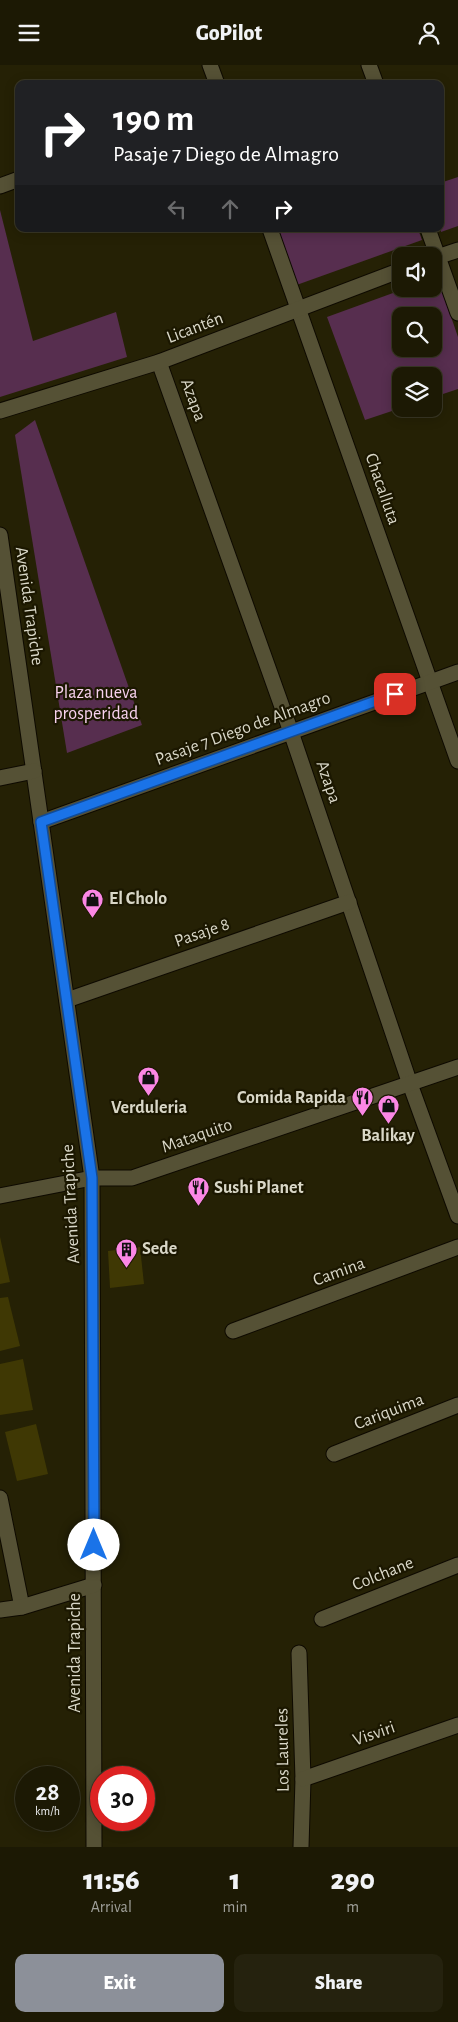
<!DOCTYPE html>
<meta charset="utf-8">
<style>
body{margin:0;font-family:"Alegreya Sans",sans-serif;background:#25220e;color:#f1f3f6;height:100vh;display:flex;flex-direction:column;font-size:19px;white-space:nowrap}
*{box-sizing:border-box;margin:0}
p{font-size:16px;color:#a0a09a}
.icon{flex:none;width:28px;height:28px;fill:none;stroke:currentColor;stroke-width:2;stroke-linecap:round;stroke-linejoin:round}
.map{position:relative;height:1782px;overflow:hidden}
.drawer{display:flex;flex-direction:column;background:#1c1904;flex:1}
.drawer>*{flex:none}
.top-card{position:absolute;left:15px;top:15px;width:429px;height:152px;border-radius:10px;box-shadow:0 2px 12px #0003,0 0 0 1px #3a3826;background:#202124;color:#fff;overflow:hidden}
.controls{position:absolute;left:392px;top:182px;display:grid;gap:10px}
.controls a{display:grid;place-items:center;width:50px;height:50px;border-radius:10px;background:#1c1904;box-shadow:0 2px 12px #0003,0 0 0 1px #3a3826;font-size:25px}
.speed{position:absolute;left:15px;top:1701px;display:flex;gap:10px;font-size:25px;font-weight:700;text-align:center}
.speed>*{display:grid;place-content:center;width:65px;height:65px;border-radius:50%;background:#1c1904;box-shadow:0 2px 12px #0003,0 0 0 1px #3a3826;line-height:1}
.speed small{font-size:12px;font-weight:400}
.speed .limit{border:8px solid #d22;background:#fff;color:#111}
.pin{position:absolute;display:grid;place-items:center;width:42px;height:42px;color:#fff;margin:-21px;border-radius:10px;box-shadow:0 2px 8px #0006}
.me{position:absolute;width:55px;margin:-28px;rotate:0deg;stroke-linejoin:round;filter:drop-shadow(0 0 4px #0008)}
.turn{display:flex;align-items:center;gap:18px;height:105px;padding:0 15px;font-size:22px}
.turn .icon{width:65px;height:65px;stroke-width:2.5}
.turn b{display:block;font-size:35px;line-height:42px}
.lanes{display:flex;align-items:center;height:48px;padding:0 15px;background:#0003;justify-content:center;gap:25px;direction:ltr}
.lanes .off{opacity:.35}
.eta{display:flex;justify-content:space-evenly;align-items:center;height:85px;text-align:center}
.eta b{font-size:30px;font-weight:800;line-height:35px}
.action{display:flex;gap:10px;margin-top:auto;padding:10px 15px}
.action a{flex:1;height:58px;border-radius:10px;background:#8c9099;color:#fff;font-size:20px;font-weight:800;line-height:58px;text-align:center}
.action a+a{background:#25220e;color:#f1f3f6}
header{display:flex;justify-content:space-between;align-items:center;height:65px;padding:0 15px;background:#1c1904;font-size:22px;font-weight:800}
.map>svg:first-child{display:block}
.green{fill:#572e4f;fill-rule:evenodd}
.building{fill:#3f3804}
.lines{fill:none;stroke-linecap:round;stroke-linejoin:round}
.minor-casing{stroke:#0e0a00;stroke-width:17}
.minor{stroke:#555135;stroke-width:15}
.route-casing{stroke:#114b97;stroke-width:12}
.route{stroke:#1a73e8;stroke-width:9}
.labels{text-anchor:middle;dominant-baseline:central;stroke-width:4.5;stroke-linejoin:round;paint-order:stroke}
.street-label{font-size:18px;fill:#d9d7c7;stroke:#1b1700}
.park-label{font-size:18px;fill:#f9d2ef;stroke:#1b1700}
.poi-label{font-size:18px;font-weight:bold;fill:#d9d7c7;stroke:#1b1700;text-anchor:start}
</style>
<header><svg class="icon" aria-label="menu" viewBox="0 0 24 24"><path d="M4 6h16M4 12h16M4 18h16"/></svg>GoPilot<svg class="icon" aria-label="person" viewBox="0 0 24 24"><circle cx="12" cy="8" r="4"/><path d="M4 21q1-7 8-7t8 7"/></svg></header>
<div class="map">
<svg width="458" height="1782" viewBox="0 0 458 1782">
<rect width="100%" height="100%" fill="#252105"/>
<!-- green -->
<g class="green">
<polygon points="458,112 458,161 441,167 440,118"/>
<polygon points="0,145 33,276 116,247 127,292 0,332"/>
<polygon points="272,164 418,164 422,175 291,222"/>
<path d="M437,211L458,272V324L434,332V311H401V343L365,355L327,252L404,224H434V213ZM401,251H434V284H401Z"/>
<polygon points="35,355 142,660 67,688 15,370"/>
</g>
<!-- building -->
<g class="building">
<polygon points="0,1172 10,1217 0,1219"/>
<polygon points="140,1182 144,1219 110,1223 108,1186"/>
<polygon points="8,1232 20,1281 0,1286 0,1233"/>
<polygon points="23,1294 33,1345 0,1350 0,1299"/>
<polygon points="36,1359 48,1409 17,1416 5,1367"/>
</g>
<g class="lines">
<defs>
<g id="minor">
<polyline points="210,0 217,19"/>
<polyline points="369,0 376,19"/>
<polyline points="0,121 19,114"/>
<polyline points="270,164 458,696"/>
<polyline points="428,164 458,248"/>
<polyline points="434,193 458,185"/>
<polyline points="159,297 291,667 410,1019 458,1151"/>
<polyline points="0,346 159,297 401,205"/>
<polyline points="0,470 92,1113 94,1782"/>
<polyline points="0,713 34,706"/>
<polyline points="41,757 458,607"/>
<polyline points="67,935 349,837"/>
<polyline points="0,1131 92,1113 132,1113 458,1002"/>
<polyline points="233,1266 458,1182"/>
<polyline points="334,1389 458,1340"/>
<polyline points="0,1433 22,1542"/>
<polyline points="0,1545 22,1542 94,1520"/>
<polyline points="322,1554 458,1500"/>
<polyline points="299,1588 303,1714 301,1782"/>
<polyline points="303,1714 458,1660"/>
</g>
</defs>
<!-- minor casing -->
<use href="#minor" class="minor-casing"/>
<!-- minor -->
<use href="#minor" class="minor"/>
</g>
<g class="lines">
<defs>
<polyline id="route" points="94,1480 92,1113 41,757 395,629"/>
</defs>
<!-- route casing -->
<use href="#route" class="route-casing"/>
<!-- route -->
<use href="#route" class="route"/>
</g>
<!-- icons -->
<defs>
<symbol id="shop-pin" viewBox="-11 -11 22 30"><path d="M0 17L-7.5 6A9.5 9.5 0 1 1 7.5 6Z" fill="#fb87e5" stroke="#1b1700"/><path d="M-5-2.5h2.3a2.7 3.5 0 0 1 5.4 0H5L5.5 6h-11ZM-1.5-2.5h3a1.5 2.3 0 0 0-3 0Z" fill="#111"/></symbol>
<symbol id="restaurant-pin" viewBox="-11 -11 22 30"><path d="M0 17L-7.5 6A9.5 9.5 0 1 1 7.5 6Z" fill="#fb87e5" stroke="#1b1700"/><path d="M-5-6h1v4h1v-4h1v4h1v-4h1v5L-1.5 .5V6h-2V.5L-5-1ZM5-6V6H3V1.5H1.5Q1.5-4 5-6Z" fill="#111"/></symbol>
<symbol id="building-pin" viewBox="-11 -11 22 30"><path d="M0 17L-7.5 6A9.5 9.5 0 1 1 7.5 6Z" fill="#fb87e5" stroke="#1b1700"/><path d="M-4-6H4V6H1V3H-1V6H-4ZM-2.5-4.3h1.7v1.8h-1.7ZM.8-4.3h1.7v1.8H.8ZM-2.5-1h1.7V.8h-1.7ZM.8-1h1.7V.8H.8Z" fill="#111"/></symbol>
</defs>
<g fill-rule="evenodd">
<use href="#shop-pin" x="80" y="822" width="25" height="34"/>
<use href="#shop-pin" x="136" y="1000" width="25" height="34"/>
<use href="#restaurant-pin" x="350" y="1020" width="25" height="34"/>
<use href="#shop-pin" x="376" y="1028" width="25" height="34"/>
<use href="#restaurant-pin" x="186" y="1110" width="25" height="34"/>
<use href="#building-pin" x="114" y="1172" width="25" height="34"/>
</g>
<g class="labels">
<!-- street labels -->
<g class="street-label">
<text transform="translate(195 263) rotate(-21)">Licantén</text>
<text transform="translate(193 335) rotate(70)">Azapa</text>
<text transform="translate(382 424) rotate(71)">Chacalluta</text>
<text transform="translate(29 541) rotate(82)">Avenida Trapiche</text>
<text transform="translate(243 664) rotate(-20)">Pasaje 7 Diego de Almagro</text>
<text transform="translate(328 717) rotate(71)">Azapa</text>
<text transform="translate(202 868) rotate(-19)">Pasaje 8</text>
<text transform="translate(197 1071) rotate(-19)">Mataquito</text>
<text transform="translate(71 1139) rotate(-93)">Avenida Trapiche</text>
<text transform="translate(339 1207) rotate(-20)">Camina</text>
<text transform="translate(389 1347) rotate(-21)">Cariquima</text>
<text transform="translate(383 1509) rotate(-22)">Colchane</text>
<text transform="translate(75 1588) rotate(-90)">Avenida Trapiche</text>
<text transform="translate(374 1669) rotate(-19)">Visviri</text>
<text transform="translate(283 1685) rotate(-91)">Los Laureles</text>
</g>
<!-- park labels -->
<g class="park-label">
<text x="96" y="628">Plaza nueva<tspan x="96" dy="21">prosperidad</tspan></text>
</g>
<!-- poi labels -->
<g class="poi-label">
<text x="109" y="834">El Cholo</text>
<text x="346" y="1033" text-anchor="end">Comida Rapida</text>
<text x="149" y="1043" text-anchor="middle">Verduleria</text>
<text x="388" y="1071" text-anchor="middle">Balikay</text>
<text x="214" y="1123">Sushi Planet</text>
<text x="142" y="1184">Sede</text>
</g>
</g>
</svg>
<div class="controls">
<a><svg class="icon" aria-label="sound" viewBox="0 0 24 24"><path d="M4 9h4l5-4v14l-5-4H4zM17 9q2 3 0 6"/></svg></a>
<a><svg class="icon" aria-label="search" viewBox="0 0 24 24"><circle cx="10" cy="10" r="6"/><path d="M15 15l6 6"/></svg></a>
<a><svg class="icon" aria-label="layers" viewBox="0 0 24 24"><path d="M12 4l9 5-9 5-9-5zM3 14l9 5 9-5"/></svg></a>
</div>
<div class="speed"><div>28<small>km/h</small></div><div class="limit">30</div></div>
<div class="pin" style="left:395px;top:629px;background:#d93025"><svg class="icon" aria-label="arrive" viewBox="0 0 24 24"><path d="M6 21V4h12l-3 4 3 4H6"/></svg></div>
<svg class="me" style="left:94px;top:1480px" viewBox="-20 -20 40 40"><circle r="19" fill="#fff"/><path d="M0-13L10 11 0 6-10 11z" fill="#1a73e8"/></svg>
<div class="top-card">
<div class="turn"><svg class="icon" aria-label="right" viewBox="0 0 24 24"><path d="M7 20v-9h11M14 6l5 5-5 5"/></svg><div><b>190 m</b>Pasaje 7 Diego de Almagro</div></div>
<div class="lanes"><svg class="icon off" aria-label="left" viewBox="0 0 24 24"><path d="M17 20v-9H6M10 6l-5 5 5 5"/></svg><svg class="icon off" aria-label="ahead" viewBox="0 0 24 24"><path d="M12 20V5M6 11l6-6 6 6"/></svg><svg class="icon" aria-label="right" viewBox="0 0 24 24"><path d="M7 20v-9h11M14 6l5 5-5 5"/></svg></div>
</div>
</div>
<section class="drawer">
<div class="eta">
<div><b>11:56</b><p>Arrival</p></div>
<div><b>1</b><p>min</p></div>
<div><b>290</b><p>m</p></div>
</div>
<div class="action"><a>Exit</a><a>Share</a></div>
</section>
